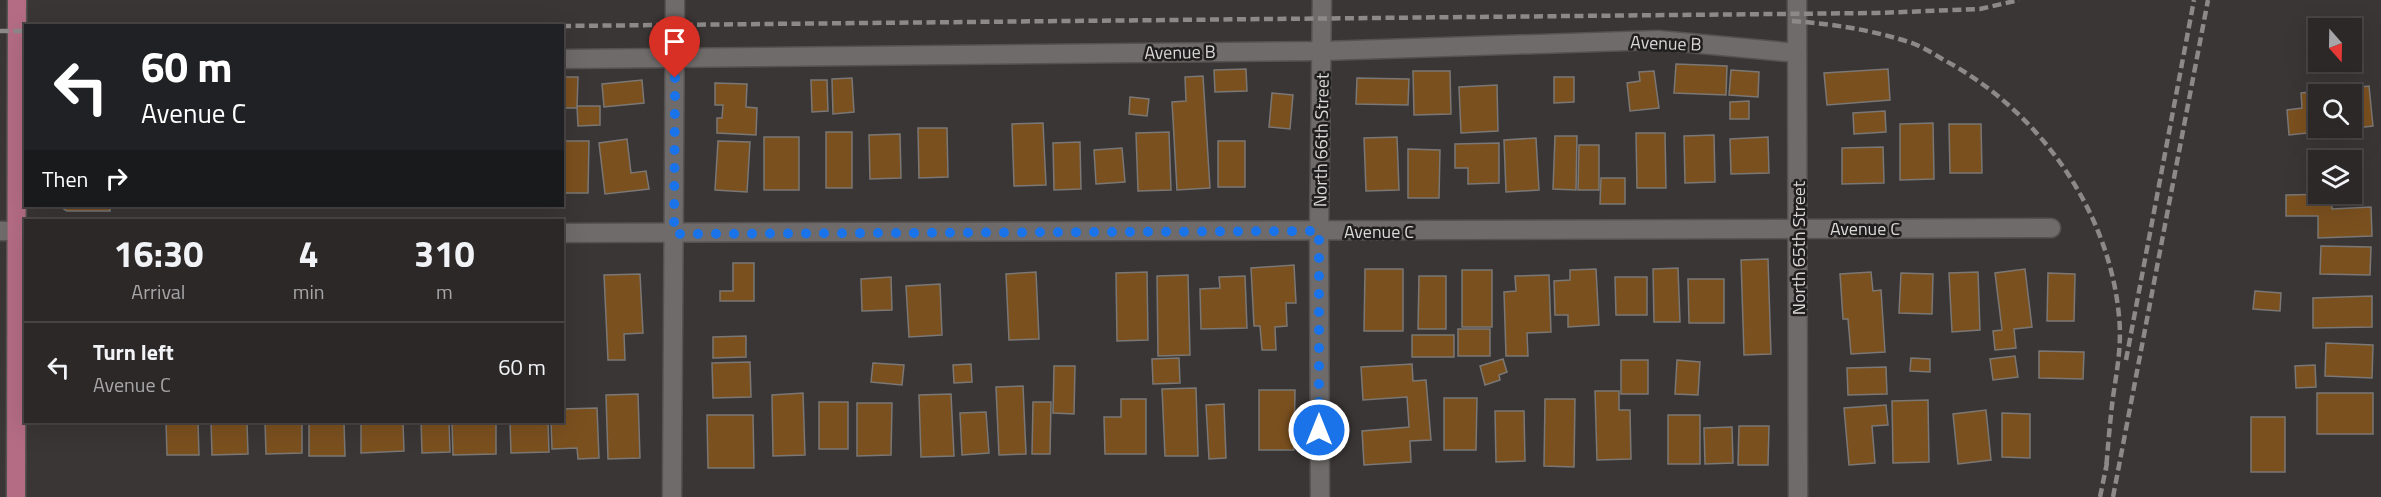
<!DOCTYPE html>
<style>
body{margin:0;font-family:"Titillium Web",sans-serif;background:#383434;color:#f1f3f6;height:100vh;display:flex;flex-direction:column;font-size:22px;white-space:nowrap}
*{box-sizing:border-box;margin:0}
p{font-size:20px;color:#a6a6a8}
.icon{flex:none;width:33px;height:33px;fill:none;stroke:currentColor;stroke-width:2;stroke-linecap:round;stroke-linejoin:round}
.map{position:relative;flex:1;overflow:hidden}
.panel{position:absolute;left:24px;top:219px;width:540px;height:204px;display:flex;flex-direction:column;background:#2c2828;border-radius:0px;box-shadow:0 6px 24px #0002,0 0 0 2px #484445}
.panel>*{flex:none}
.banner{position:absolute;left:24px;top:24px;width:540px;height:183px;border-radius:0px;box-shadow:0 6px 24px #0002,0 0 0 2px #484445;background:#202124;color:#fff;overflow:hidden}
.needle{width:39px;rotate:160deg}
.fabs{position:absolute;left:2308px;top:18px;display:grid;gap:12px}
.fabs a{display:grid;place-items:center;width:54px;height:54px;border-radius:0px;background:#2c2828;box-shadow:0 6px 24px #0002,0 0 0 2px #484445;font-size:30px}
.pin{position:absolute;display:grid;place-items:center;width:51px;height:51px;color:#fff;margin:-62px -26px;border-radius:50% 50% 50% 0;rotate:-45deg;box-shadow:0 0 6px #0007}
.pin .icon{rotate:45deg}
.me{position:absolute;width:66px;margin:-33px;rotate:0deg;stroke-linejoin:round;filter:drop-shadow(0 0 4px #0008)}
.turn{display:flex;align-items:center;gap:21px;height:126px;padding:0 18px;font-size:27px}
.turn .icon{width:78px;height:78px;stroke-width:2.5}
.turn b{display:block;font-size:42px;line-height:51px}
.then{display:flex;align-items:center;height:57px;padding:0 18px;background:#0003;gap:12px;font-size:22px}
.eta{display:flex;justify-content:space-evenly;align-items:center;height:102px;text-align:center}
.eta b{font-size:36px;font-weight:700;line-height:42px}
ul{padding:0;list-style:none}
li{display:flex;align-items:center;gap:18px;height:90px;padding:0 18px;border-top:2px solid #484445}
li div{flex:1}
li b{display:block;font-size:22px}
li em{font-style:normal}
.map>svg:first-child{display:block}
.building{fill:#7b501f;stroke:#7a7774;stroke-width:1.5;fill-rule:evenodd}
.lines{fill:none;stroke-linecap:round;stroke-linejoin:round}
.street-casing{stroke:#555251;stroke-width:21}
.secondary-casing{stroke:#555251;stroke-width:21}
.primary-casing{stroke:#555251;stroke-width:21}
.street{stroke:#6f6b6a;stroke-width:18}
.secondary{stroke:#6f6b6a;stroke-width:18}
.primary{stroke:#b36c84;stroke-width:18}
.rail{stroke:#8c8988;stroke-width:4.5;stroke-dasharray:9 4.5;stroke-linecap:butt}
.route{stroke:#1a73e8;stroke-width:10;stroke-dasharray:0 18}
.labels{text-anchor:middle;dominant-baseline:central;stroke-width:5;stroke-linejoin:round;paint-order:stroke}
.street-label{font-size:18px;fill:#dad8d7;stroke:#201e1e}
</style>
<div class="map">
<svg width="2381" height="497" viewBox="0 0 2381 497">
<rect width="100%" height="100%" fill="#3a3635"/>
<!-- building -->
<g class="building">
<polygon points="1676,64 1727,66 1726,95 1674,93"/>
<polygon points="1246,69 1247,91 1215,92 1214,70"/>
<polygon points="1888,69 1890,100 1827,105 1824,73"/>
<polygon points="1731,70 1759,72 1758,97 1729,95"/>
<polygon points="1413,71 1450,71 1451,114 1414,115"/>
<polygon points="1654,71 1659,108 1630,111 1627,83 1640,81 1639,72"/>
<polygon points="1203,76 1210,188 1177,190 1172,102 1186,101 1185,77"/>
<polygon points="562,77 578,77 577,108 562,108"/>
<polygon points="1554,77 1574,77 1574,102 1554,103"/>
<polygon points="852,78 854,112 833,114 832,79"/>
<polygon points="1357,78 1409,79 1408,105 1356,104"/>
<polygon points="642,80 644,103 604,107 602,84"/>
<polygon points="811,80 827,80 828,111 812,112"/>
<polygon points="715,83 747,84 746,107 757,108 756,135 717,133 717,118 722,118 723,105 715,105"/>
<polygon points="1497,85 1498,131 1461,133 1459,87"/>
<path d="M2369,86L2373,126L2289,135L2287,110L2302,108L2301,93ZM2319,94H2352V128H2319Z"/>
<polygon points="1272,93 1293,95 1290,129 1269,127"/>
<polygon points="1130,97 1149,99 1147,116 1129,114"/>
<polygon points="1749,101 1749,119 1730,119 1730,102"/>
<polygon points="577,106 600,106 600,125 578,126"/>
<polygon points="1885,111 1886,132 1854,134 1853,113"/>
<polygon points="1043,123 1046,185 1014,186 1012,124"/>
<polygon points="1933,123 1934,179 1900,180 1900,124"/>
<polygon points="1949,124 1981,124 1982,173 1950,173"/>
<polygon points="918,128 947,128 948,177 919,178"/>
<rect x="826" y="132" width="26" height="56"/>
<polygon points="1169,132 1171,190 1138,191 1136,133"/>
<polygon points="1636,133 1665,133 1666,188 1637,188"/>
<polygon points="900,134 901,178 870,179 869,135"/>
<polygon points="1714,135 1715,182 1685,183 1684,136"/>
<polygon points="1555,136 1577,136 1576,190 1553,189"/>
<rect x="764" y="137" width="35" height="53"/>
<polygon points="1397,137 1399,190 1366,191 1364,138"/>
<polygon points="1768,137 1769,173 1731,174 1730,139"/>
<polygon points="1536,138 1539,190 1506,192 1504,140"/>
<polygon points="627,139 631,173 646,171 649,189 605,194 599,143"/>
<polygon points="562,141 589,141 588,193 562,193"/>
<polygon points="718,141 750,142 747,192 715,190"/>
<rect x="1218" y="141" width="27" height="46"/>
<polygon points="1080,142 1081,189 1054,190 1053,143"/>
<polygon points="1499,143 1499,183 1468,184 1468,168 1455,168 1455,144"/>
<polygon points="1579,145 1599,145 1599,190 1578,190"/>
<polygon points="1883,147 1884,183 1842,184 1842,148"/>
<polygon points="1122,148 1125,182 1096,184 1094,150"/>
<polygon points="1408,149 1440,150 1439,198 1408,198"/>
<polygon points="1601,178 1625,178 1625,204 1600,204"/>
<polygon points="2331,194 2332,209 2371,207 2372,236 2318,238 2318,216 2286,216 2286,195"/>
<polygon points="59,206 110,206 110,211 67,211"/>
<polygon points="2321,246 2371,247 2370,275 2320,274"/>
<polygon points="1768,259 1771,354 1744,355 1741,260"/>
<polygon points="733,263 754,263 754,301 720,301 720,291 733,291"/>
<polygon points="1294,265 1296,303 1286,303 1287,326 1275,327 1276,350 1262,350 1260,326 1254,326 1251,268"/>
<polygon points="1678,268 1680,322 1654,322 1653,269"/>
<polygon points="1365,269 1403,269 1403,331 1364,331"/>
<polygon points="1596,269 1599,325 1568,327 1568,315 1555,315 1554,281 1570,280 1570,270"/>
<polygon points="2025,269 2032,327 2014,329 2016,348 1995,350 1993,331 2002,330 1995,273"/>
<rect x="1462" y="270" width="30" height="57"/>
<polygon points="1036,272 1039,339 1009,340 1006,274"/>
<polygon points="1147,272 1148,340 1117,341 1116,273"/>
<polygon points="1871,272 1873,291 1881,290 1885,352 1851,354 1848,319 1843,319 1840,274"/>
<polygon points="1978,272 1980,330 1952,332 1949,273"/>
<polygon points="1901,273 1933,274 1932,314 1899,313"/>
<polygon points="2048,273 2075,274 2074,321 2047,321"/>
<polygon points="640,274 643,333 624,334 625,360 608,360 604,275"/>
<polygon points="1188,275 1190,355 1158,356 1157,276"/>
<polygon points="1549,275 1551,332 1527,333 1528,356 1506,356 1504,292 1516,291 1515,276"/>
<polygon points="1245,276 1247,328 1201,329 1200,289 1220,288 1219,277"/>
<polygon points="1419,276 1446,276 1446,329 1418,329"/>
<polygon points="891,277 892,310 862,311 861,279"/>
<polygon points="1615,277 1647,277 1647,315 1616,315"/>
<polygon points="1688,279 1724,279 1724,323 1689,323"/>
<polygon points="940,284 942,335 909,337 906,286"/>
<polygon points="2255,291 2281,293 2280,311 2253,309"/>
<polygon points="2372,296 2372,327 2313,328 2313,298"/>
<rect x="1458" y="329" width="32" height="27"/>
<rect x="1412" y="335" width="42" height="22"/>
<polygon points="746,336 746,357 713,358 713,337"/>
<polygon points="2326,343 2373,345 2372,378 2325,376"/>
<polygon points="2039,351 2084,352 2083,379 2039,378"/>
<polygon points="2015,356 2018,377 1993,380 1990,359"/>
<polygon points="1179,358 1180,383 1153,384 1152,359"/>
<polygon points="1911,358 1930,359 1930,372 1910,371"/>
<polygon points="1503,359 1507,372 1499,375 1500,380 1485,385 1480,366"/>
<rect x="1621" y="360" width="27" height="34"/>
<polygon points="1677,360 1700,362 1698,395 1675,394"/>
<polygon points="750,362 751,397 713,398 712,363"/>
<polygon points="873,363 904,365 902,385 871,382"/>
<polygon points="971,364 972,382 954,383 953,365"/>
<polygon points="1412,364 1413,381 1426,380 1431,440 1410,441 1411,462 1364,465 1362,431 1409,427 1407,397 1363,400 1361,367"/>
<polygon points="2315,365 2316,387 2296,388 2295,366"/>
<polygon points="1054,366 1075,366 1074,414 1053,413"/>
<polygon points="1886,367 1887,394 1848,395 1847,368"/>
<polygon points="1023,386 1026,454 999,455 996,387"/>
<polygon points="1196,388 1198,456 1165,456 1162,389"/>
<polygon points="1259,390 1295,390 1294,450 1259,450"/>
<polygon points="1595,391 1619,391 1619,410 1630,410 1631,459 1597,460"/>
<polygon points="803,393 805,455 773,456 772,395"/>
<rect x="2317" y="393" width="56" height="41"/>
<polygon points="638,394 640,458 608,459 606,395"/>
<polygon points="951,394 954,456 921,457 919,395"/>
<polygon points="1444,398 1477,398 1476,450 1444,450"/>
<polygon points="1121,399 1146,399 1146,454 1105,454 1104,417 1121,417"/>
<polygon points="1545,399 1575,399 1574,467 1544,466"/>
<polygon points="1928,400 1929,462 1893,463 1892,401"/>
<rect x="819" y="402" width="29" height="47"/>
<polygon points="1033,402 1051,402 1050,454 1032,454"/>
<polygon points="857,403 892,403 891,455 857,456"/>
<polygon points="1224,404 1226,458 1209,459 1206,405"/>
<polygon points="1886,405 1888,425 1872,426 1875,463 1849,465 1844,408"/>
<polygon points="597,408 599,458 578,459 577,448 552,449 551,422 562,422 562,409"/>
<polygon points="1986,410 1991,460 1958,464 1953,414"/>
<polygon points="1495,411 1524,411 1525,461 1496,462"/>
<polygon points="986,412 989,453 962,455 960,413"/>
<polygon points="2002,413 2030,414 2030,458 2002,457"/>
<polygon points="707,415 753,415 754,468 708,468"/>
<rect x="1668" y="415" width="32" height="49"/>
<rect x="2251" y="417" width="34" height="55"/>
<polygon points="166,422 198,422 199,455 167,455"/>
<polygon points="211,422 247,422 248,454 212,455"/>
<polygon points="265,422 302,422 302,453 266,454"/>
<polygon points="309,422 344,422 345,456 309,456"/>
<polygon points="361,422 403,422 404,451 361,453"/>
<polygon points="421,422 449,422 450,452 422,453"/>
<polygon points="452,422 496,422 496,454 453,455"/>
<polygon points="510,422 548,422 549,452 511,453"/>
<polygon points="1739,426 1769,426 1768,465 1738,465"/>
<polygon points="1732,427 1733,463 1705,464 1704,428"/>
</g>
<g class="lines">
<defs>
<g id="street">
<polyline points="1797,0 1798,497"/>
<polyline points="562,59 1323,51 1658,40 1797,53"/>
<polyline points="0,231 26,231"/>
<polyline points="562,233 2051,228"/>
<polyline points="1320,497 1319,231 1322,0"/>
</g>
<polyline id="secondary" points="672,497 675,0"/>
<polyline id="primary" points="16,497 17,0"/>
</defs>
<!-- street casing -->
<use href="#street" class="street-casing"/>
<!-- secondary casing -->
<use href="#secondary" class="secondary-casing"/>
<!-- primary casing -->
<use href="#primary" class="primary-casing"/>
<!-- street -->
<use href="#street" class="street"/>
<!-- secondary -->
<use href="#secondary" class="secondary"/>
<!-- primary -->
<use href="#primary" class="primary"/>
<!-- rail -->
<g class="rail">
<path d="M1792,21C1833,24 1873,30 1912,43C1923,47 1934,54 1944,60C2038,110 2109,209 2119,316C2122,344 2117,370 2113,397C2110,421 2108,446 2106,470"/>
<polyline points="562,26 1877,13 1980,9 2019,0"/>
<polyline points="0,31 26,31"/>
<polyline points="2126,360 2194,0"/>
<polyline points="2100,497 2107,463"/>
<polyline points="2113,497 2208,0"/>
</g>
</g>
<g class="lines">
<!-- route -->
<polyline class="route" points="675,78 674,234 1319,231 1319,430"/>
</g>
<g class="labels">
<!-- street labels -->
<g class="street-label">
<text transform="translate(1666 43) rotate(2)">Avenue B</text>
<text transform="translate(1180 52) rotate(-1)">Avenue B</text>
<text transform="translate(1321 140) rotate(-89)">North 66th Street</text>
<text x="1865" y="228">Avenue C</text>
<text x="1379" y="231">Avenue C</text>
<text transform="translate(1798 248) rotate(-90)">North 65th Street</text>
</g>
</g>
</svg>
<div class="fabs">
<a><svg class="needle" viewBox="-14 -14 28 28"><path d="M0-13l5 13h-10z" fill="#e53935"/><path d="M0 13l5-13h-10z" fill="#a6a6a8"/></svg></a>
<a><svg class="icon" aria-label="search" viewBox="0 0 24 24"><circle cx="10" cy="10" r="6"/><path d="M15 15l6 6"/></svg></a>
<a><svg class="icon" aria-label="layers" viewBox="0 0 24 24"><path d="M12 4l9 5-9 5-9-5zM3 14l9 5 9-5"/></svg></a>
</div>
<div class="pin" style="left:675px;top:78px;background:#d93025"><svg class="icon" aria-label="arrive" viewBox="0 0 24 24"><path d="M6 21V4h12l-3 4 3 4H6"/></svg></div>
<svg class="me" style="left:1319px;top:430px" viewBox="-20 -20 40 40"><circle r="17" fill="#1a73e8" stroke="#fff" stroke-width="3"/><path d="M0-11L8 9 0 5-8 9z" fill="#fff"/></svg>
<div class="banner">
<div class="turn"><svg class="icon" aria-label="left" viewBox="0 0 24 24"><path d="M17 20v-9H6M10 6l-5 5 5 5"/></svg><div><b>60 m</b>Avenue C</div></div>
<div class="then">Then<svg class="icon" aria-label="right" viewBox="0 0 24 24"><path d="M7 20v-9h11M14 6l5 5-5 5"/></svg></div>
</div>
<section class="panel">
<div class="eta">
<div><b>16:30</b><p>Arrival</p></div>
<div><b>4</b><p>min</p></div>
<div><b>310</b><p>m</p></div>
</div>
<ul>
<li><svg class="icon" aria-label="left" viewBox="0 0 24 24"><path d="M17 20v-9H6M10 6l-5 5 5 5"/></svg><div><b>Turn left</b><p>Avenue C</p></div><em>60 m</em></li>
</ul>
</section>
</div>
